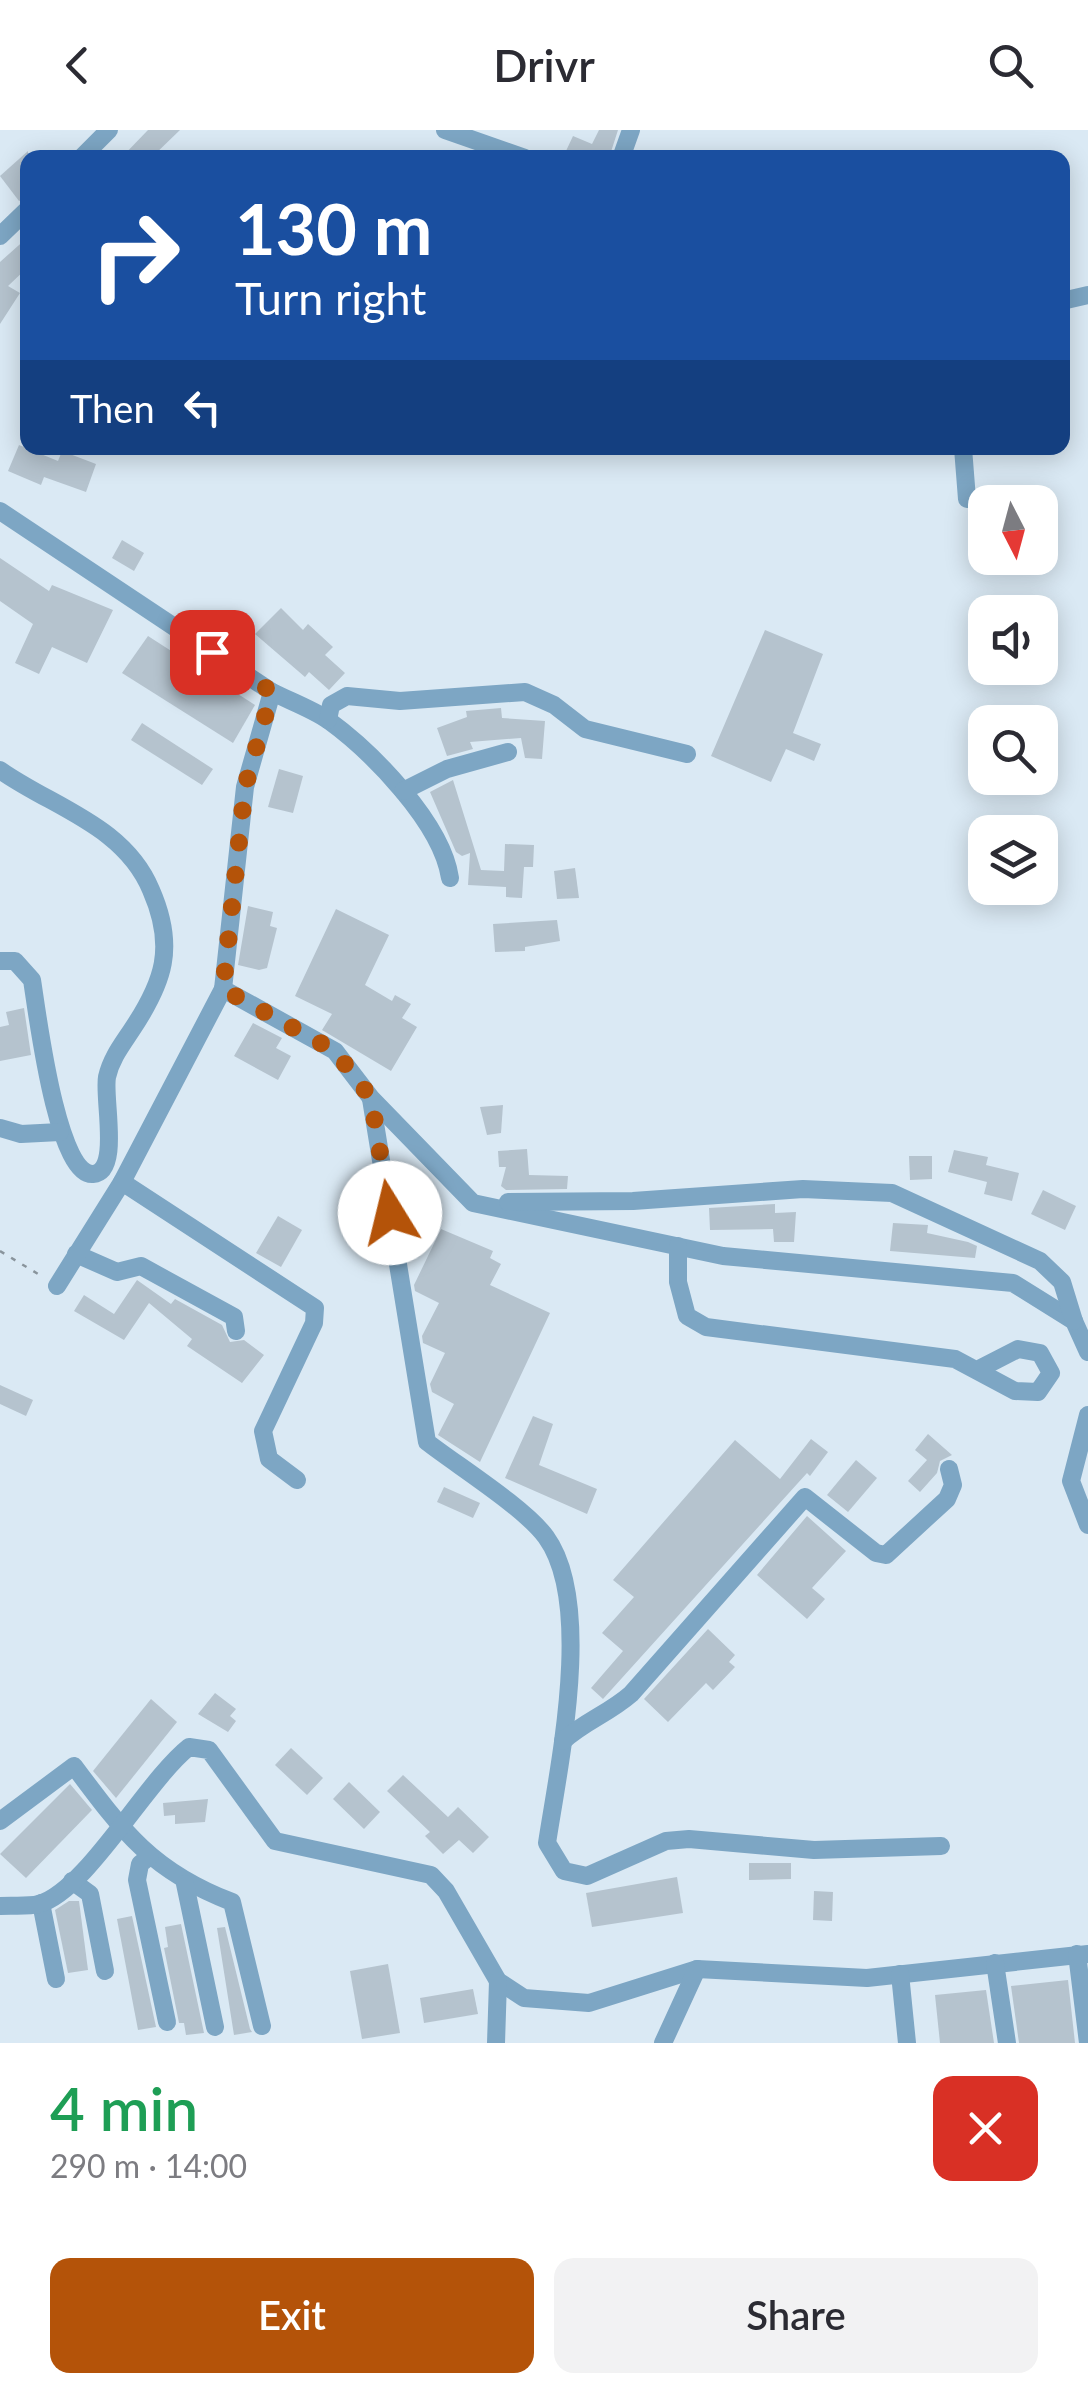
<!DOCTYPE html>
<meta charset="utf-8">
<style>
body{margin:0;font-family:Lato,sans-serif;background:#f2f2f3;color:#2b2b33;height:100vh;display:flex;flex-direction:column;font-size:38px;white-space:nowrap}
*{box-sizing:border-box;margin:0}
p{font-size:32px;color:#7c7c81}
.icon{flex:none;width:55px;height:55px;fill:none;stroke:currentColor;stroke-width:2;stroke-linecap:round;stroke-linejoin:round}
.map{position:relative;height:1913px;overflow:hidden}
.panel{display:flex;flex-direction:column;background:#fff;flex:1}
.panel>*{flex:none}
.hud{position:absolute;left:20px;top:20px;width:1050px;height:305px;border-radius:20px;box-shadow:0 5px 25px #0003;background:#1a4fa0;color:#fff;overflow:hidden}
.needle{width:65px;rotate:174deg}
.tools{position:absolute;left:968px;top:355px;display:grid;gap:20px}
.tools a{display:grid;place-items:center;width:90px;height:90px;border-radius:20px;background:#fff;box-shadow:0 5px 25px #0003;font-size:50px}
.pin{position:absolute;display:grid;place-items:center;width:85px;height:85px;color:#fff;margin:-42px;border-radius:20px;box-shadow:0 5px 15px #0006}
.me{position:absolute;width:110px;margin:-55px;rotate:351deg;stroke-linejoin:round;filter:drop-shadow(0 0 8px #0008)}
.turn{display:flex;align-items:center;gap:35px;height:210px;padding:0 50px;font-size:45px}
.turn .icon{width:130px;height:130px;stroke-width:2.5}
.turn b{display:block;font-size:70px;line-height:85px}
.then{display:flex;align-items:center;height:95px;padding:0 50px;background:#0003;gap:20px;font-size:38px}
.round{display:grid;place-items:center;flex:none;width:105px;height:105px;border-radius:20px;background:#f2f2f3}
.headline{display:flex;align-items:center;justify-content:space-between;height:170px;padding:0 50px}
h1{font-size:60px;font-weight:600;line-height:75px;color:#1e9e55}
.action{display:flex;gap:20px;margin-top:auto;padding:20px 50px}
.action a{flex:1;height:115px;border-radius:20px;background:#b45309;color:#fff;font-size:40px;font-weight:600;line-height:115px;text-align:center}
.action a+a{background:#f2f2f3;color:#2b2b33}
header{display:flex;justify-content:space-between;align-items:center;height:130px;padding:0 50px;background:#fff;font-size:45px;font-weight:600}
.map>svg:first-child{display:block}
.building{fill:#b5c3ce}
.lines{fill:none;stroke-linecap:round;stroke-linejoin:round}
.path{stroke:#89949c;stroke-width:2.5;stroke-dasharray:5 8;stroke-linecap:butt}
.minor{stroke:#7da6c4;stroke-width:18}
.route{stroke:#b45309;stroke-width:18;stroke-dasharray:0 32.4}
</style>
<header><svg class="icon" aria-label="back" viewBox="0 0 24 24"><path d="M15 5l-7 7 7 7"/></svg>Drivr<svg class="icon" aria-label="search" viewBox="0 0 24 24"><circle cx="10" cy="10" r="6"/><path d="M15 15l6 6"/></svg></header>
<div class="map">
<svg width="1088" height="1913" viewBox="0 0 1088 1913">
<rect width="100%" height="100%" fill="#dae9f4"/>
<!-- building -->
<g class="building">
<polygon points="148,0 180,0 151,28 121,28"/>
<polygon points="599,0 618,0 609,28 580,28 566,21 573,6 592,14"/>
<polygon points="28,21 28,67 19,71 0,46"/>
<polygon points="28,107 28,137 8,156 20,163 0,194 0,132"/>
<polygon points="19,315 58,331 62,321 96,334 86,362 44,347 41,355 8,341"/>
<polygon points="122,410 144,423 134,441 112,428"/>
<polygon points="0,428 49,461 52,455 113,480 87,533 52,517 39,544 15,533 33,494 0,471"/>
<polygon points="281,478 303,500 308,494 333,517 325,525 345,543 329,560 309,542 305,547 255,504"/>
<polygon points="765,500 823,524 793,603 821,614 814,631 786,619 771,652 711,626"/>
<polygon points="148,506 255,575 233,613 122,543"/>
<polygon points="501,578 502,588 545,591 542,629 525,628 521,608 470,612 473,619 447,626 437,598 467,587 466,581"/>
<polygon points="142,593 213,639 202,655 131,610"/>
<polygon points="279,639 303,646 293,683 268,677"/>
<polygon points="453,650 481,740 504,741 505,714 534,715 533,737 524,737 522,768 506,767 506,757 468,755 470,723 462,726 456,722 430,662"/>
<polygon points="575,738 579,768 557,769 554,741"/>
<polygon points="248,776 273,782 270,796 277,798 267,838 259,840 238,835"/>
<polygon points="336,779 389,805 365,855 392,871 395,865 411,874 402,888 417,897 391,941 322,900 332,884 295,866"/>
<polygon points="557,790 560,811 525,817 525,821 495,822 493,794"/>
<polygon points="24,878 31,925 0,931 0,897 9,895 6,882"/>
<polygon points="253,893 282,908 276,918 291,926 278,950 234,926"/>
<polygon points="503,975 501,1003 487,1005 480,977"/>
<polygon points="527,1019 529,1045 568,1046 567,1059 506,1060 501,1056 506,1037 499,1037 498,1021"/>
<polygon points="954,1020 988,1027 986,1035 1019,1043 1012,1071 984,1064 987,1052 948,1042"/>
<polygon points="909,1026 932,1026 932,1049 910,1050"/>
<polygon points="1043,1060 1076,1076 1065,1100 1031,1084"/>
<polygon points="775,1074 775,1083 796,1082 794,1112 774,1112 773,1099 710,1100 709,1078"/>
<polygon points="278,1086 302,1100 281,1137 256,1123"/>
<polygon points="893,1093 928,1095 927,1103 968,1112 977,1116 975,1128 890,1121"/>
<polygon points="441,1099 493,1121 490,1128 501,1134 490,1155 550,1183 480,1332 438,1305 454,1274 432,1262 430,1254 445,1223 423,1213 422,1206 439,1173 415,1161 414,1155"/>
<polygon points="137,1150 171,1174 175,1169 222,1195 230,1212 244,1210 264,1225 242,1253 187,1216 192,1209 149,1173 124,1210 74,1181 84,1165 114,1184"/>
<polygon points="0,1255 33,1270 26,1286 0,1274"/>
<polygon points="533,1286 553,1294 539,1335 597,1359 587,1384 505,1348"/>
<polygon points="928,1304 952,1325 940,1331 937,1343 920,1362 908,1351 927,1330 915,1320"/>
<polygon points="811,1309 828,1322 810,1346 807,1343 603,1569 591,1558 623,1521 602,1503 634,1467 613,1450 735,1310 780,1349"/>
<polygon points="856,1330 877,1348 848,1382 827,1365"/>
<polygon points="444,1357 480,1373 473,1388 437,1372"/>
<polygon points="807,1386 846,1421 812,1458 825,1469 807,1489 757,1445"/>
<polygon points="708,1499 735,1525 729,1532 735,1537 713,1560 706,1553 668,1592 644,1569"/>
<polygon points="215,1563 236,1579 230,1586 236,1591 228,1602 198,1584"/>
<polygon points="151,1569 177,1592 116,1668 93,1641"/>
<polygon points="291,1618 323,1648 307,1665 275,1635"/>
<polygon points="403,1645 448,1687 458,1677 489,1707 473,1723 459,1710 443,1724 425,1706 430,1702 387,1661"/>
<polygon points="349,1652 380,1682 364,1699 333,1669"/>
<polygon points="70,1654 92,1680 26,1748 0,1724"/>
<polygon points="208,1669 205,1692 175,1694 175,1685 164,1686 163,1673"/>
<polygon points="749,1733 791,1733 791,1749 749,1750"/>
<polygon points="677,1747 683,1783 592,1797 586,1763"/>
<polygon points="814,1761 833,1762 832,1791 813,1790"/>
<polygon points="69,1771 79,1771 88,1840 68,1843 55,1780"/>
<polygon points="132,1786 156,1897 138,1900 117,1789"/>
<polygon points="181,1794 204,1903 186,1905 184,1893 179,1893 164,1818 168,1817 165,1797"/>
<polygon points="225,1797 250,1899 252,1902 234,1905 217,1798"/>
<polygon points="388,1834 400,1903 362,1909 350,1841"/>
<polygon points="1068,1850 1075,1913 1019,1913 1011,1856"/>
<polygon points="473,1859 478,1884 424,1893 420,1868"/>
<polygon points="986,1860 994,1913 940,1913 935,1865"/>
</g>
<g class="lines">
<!-- path -->
<polyline class="path" points="0,1121 43,1147"/>
<!-- minor -->
<g class="minor">
<polyline points="445,0 525,28"/>
<polyline points="81,28 109,0"/>
<polyline points="621,28 631,0"/>
<polyline points="0,106 28,79"/>
<polyline points="1062,171 1088,165"/>
<polyline points="963,318 967,369"/>
<polyline points="0,381 272,562 245,657 223,859 335,921 371,968 473,1073 723,1126 1013,1153 1074,1191 1088,1222"/>
<path d="M272,562C290,571 312,579 328,590C372,622 442,693 450,748"/>
<polyline points="328,590 331,575 347,566 400,571 525,562 554,575 585,599 687,624"/>
<path d="M0,640C52,677 124,695 151,760C176,817 164,852 131,901C121,916 111,929 107,947C103,968 121,1042 93,1044C57,1047 37,881 32,850L15,831H0"/>
<polyline points="403,661 447,639 508,622"/>
<path d="M371,969L427,1312C458,1336 525,1378 546,1407C594,1473 559,1635 547,1713L564,1741L587,1746L666,1711L689,1709L814,1720L941,1716"/>
<polyline points="0,998 21,1004 60,1002"/>
<polyline points="122,1052 315,1178 314,1193 263,1301 269,1329 297,1350"/>
<polyline points="508,1072 633,1071 803,1059 892,1063 1040,1131 1062,1152 1074,1191"/>
<polyline points="678,1116 678,1152 687,1186 706,1197 955,1229 1015,1261 1038,1262 1051,1243 1040,1223 1018,1219 977,1240"/>
<polyline points="76,1124 117,1142 141,1136 234,1187 236,1201"/>
<polyline points="57,1156 122,1052 223,859"/>
<polyline points="1088,1285 1071,1351 1088,1395"/>
<path d="M563,1611C585,1591 608,1584 631,1564L805,1367L876,1423L886,1425L947,1369L953,1355L949,1339"/>
<path d="M0,1691L74,1636C123,1702 153,1742 232,1772L262,1896"/>
<polyline points="150,1726 140,1734 137,1750 167,1892"/>
<polyline points="72,1751 90,1764 105,1841"/>
<polyline points="185,1754 215,1897"/>
<polyline points="41,1773 56,1849"/>
<path d="M0,1776C12,1775 27,1777 39,1774C86,1761 146,1651 189,1617L209,1620L275,1711L431,1745L446,1761L498,1851L524,1868L589,1873L697,1839L867,1848L1088,1824"/>
<polyline points="1077,1824 1088,1913"/>
<polyline points="995,1833 1007,1913"/>
<polyline points="900,1844 907,1913"/>
<polyline points="496,1913 498,1851"/>
<polyline points="663,1913 697,1839"/>
</g>
</g>
<g class="lines">
<!-- route -->
<polyline class="route" points="212,522 272,562 245,657 223,859 335,921 371,968 390,1083"/>
</g>
</svg>
<div class="tools">
<a><svg class="needle" viewBox="-14 -14 28 28"><path d="M0-13l5 13h-10z" fill="#e53935"/><path d="M0 13l5-13h-10z" fill="#7c7c81"/></svg></a>
<a><svg class="icon" aria-label="sound" viewBox="0 0 24 24"><path d="M4 9h4l5-4v14l-5-4H4zM17 9q2 3 0 6"/></svg></a>
<a><svg class="icon" aria-label="search" viewBox="0 0 24 24"><circle cx="10" cy="10" r="6"/><path d="M15 15l6 6"/></svg></a>
<a><svg class="icon" aria-label="layers" viewBox="0 0 24 24"><path d="M12 4l9 5-9 5-9-5zM3 14l9 5 9-5"/></svg></a>
</div>
<div class="pin" style="left:212px;top:522px;background:#d93025"><svg class="icon" aria-label="arrive" viewBox="0 0 24 24"><path d="M6 21V4h12l-3 4 3 4H6"/></svg></div>
<svg class="me" style="left:390px;top:1083px" viewBox="-20 -20 40 40"><circle r="19" fill="#fff"/><path d="M0-13L10 11 0 6-10 11z" fill="#b45309"/></svg>
<div class="hud">
<div class="turn"><svg class="icon" aria-label="right" viewBox="0 0 24 24"><path d="M7 20v-9h11M14 6l5 5-5 5"/></svg><div><b>130 m</b>Turn right</div></div>
<div class="then">Then<svg class="icon" aria-label="left" viewBox="0 0 24 24"><path d="M17 20v-9H6M10 6l-5 5 5 5"/></svg></div>
</div>
</div>
<section class="panel">
<div class="headline"><div><h1>4 min</h1><p>290 m · 14:00</p></div><a class="round" style="background:#d93025;color:#fff"><svg class="icon" aria-label="close" viewBox="0 0 24 24"><path d="M6 6l12 12M18 6L6 18"/></svg></a></div>
<div class="action"><a>Exit</a><a>Share</a></div>
</section>
